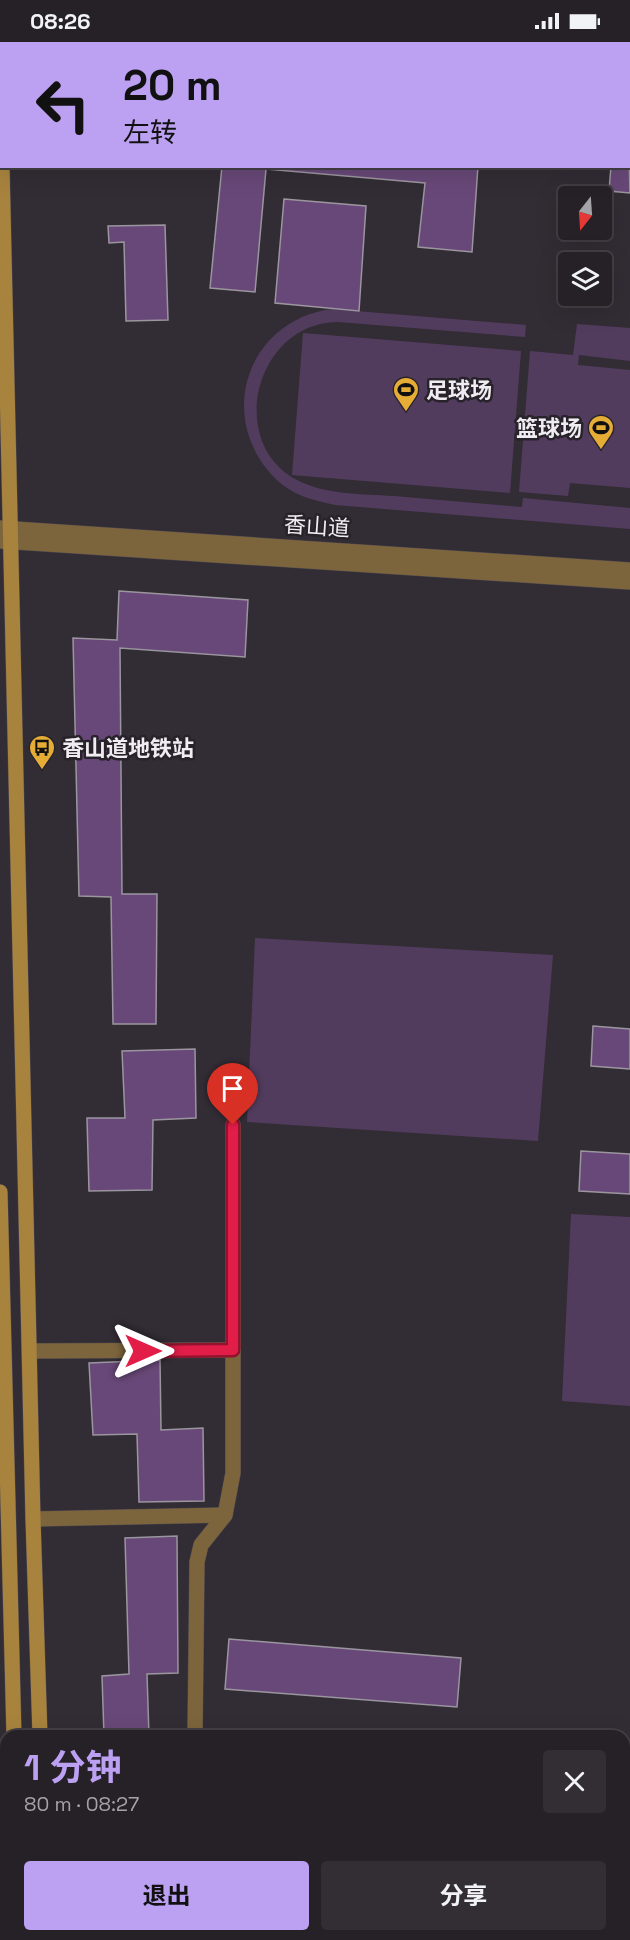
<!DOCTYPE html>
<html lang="zh">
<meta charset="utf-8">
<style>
body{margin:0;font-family:"Space Grotesk","Noto Sans SC",sans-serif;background:#322e33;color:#f1f3f6;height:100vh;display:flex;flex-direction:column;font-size:22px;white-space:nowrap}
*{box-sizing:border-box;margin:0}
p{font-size:20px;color:#a4a3a7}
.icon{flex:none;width:33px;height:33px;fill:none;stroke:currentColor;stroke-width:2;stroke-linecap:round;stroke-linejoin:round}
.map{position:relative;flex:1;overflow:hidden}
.side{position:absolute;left:0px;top:1688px;width:630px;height:212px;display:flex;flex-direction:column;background:#262127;border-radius:18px 18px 0 0;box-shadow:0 6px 24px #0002,0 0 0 2px #423e44}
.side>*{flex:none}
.guide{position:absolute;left:0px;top:0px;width:630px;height:126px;box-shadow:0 6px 24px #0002,0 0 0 2px #423e44;background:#bca0f2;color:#111;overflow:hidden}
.needle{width:39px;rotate:197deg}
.buttons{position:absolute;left:558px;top:144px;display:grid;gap:12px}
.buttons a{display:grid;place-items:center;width:54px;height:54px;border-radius:6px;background:#262127;box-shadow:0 6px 24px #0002,0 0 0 2px #423e44;font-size:30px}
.pin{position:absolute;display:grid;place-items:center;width:51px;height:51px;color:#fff;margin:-62px -26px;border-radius:50% 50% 50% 0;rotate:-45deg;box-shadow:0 0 6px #0007}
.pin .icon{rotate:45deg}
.me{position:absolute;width:66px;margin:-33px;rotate:90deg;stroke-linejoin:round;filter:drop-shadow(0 0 4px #0008)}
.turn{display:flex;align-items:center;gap:21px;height:126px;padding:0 24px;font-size:27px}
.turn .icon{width:78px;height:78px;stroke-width:2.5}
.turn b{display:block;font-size:42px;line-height:51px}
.round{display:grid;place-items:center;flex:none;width:63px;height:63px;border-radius:6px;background:#322e33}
.overview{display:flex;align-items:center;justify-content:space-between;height:102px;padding:0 24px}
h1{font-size:36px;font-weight:700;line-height:45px;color:#bca0f2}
.cta{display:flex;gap:12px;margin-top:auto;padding:12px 24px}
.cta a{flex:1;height:69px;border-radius:6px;background:#bca0f2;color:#111;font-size:24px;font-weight:700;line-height:69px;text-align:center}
.cta a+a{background:#322e33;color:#f1f3f6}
.status{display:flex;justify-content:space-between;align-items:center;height:42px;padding:0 30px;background:#262127;direction:ltr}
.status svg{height:16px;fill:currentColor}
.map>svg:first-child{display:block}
.green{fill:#523c5e}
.building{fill:#684878;stroke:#9b959f;stroke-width:1.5}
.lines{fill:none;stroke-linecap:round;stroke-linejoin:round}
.minor-casing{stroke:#4d474f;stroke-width:16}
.secondary-casing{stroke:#4d474f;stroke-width:16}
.minor{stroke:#7c653c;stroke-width:15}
.secondary{stroke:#a7833e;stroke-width:15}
.route-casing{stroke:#92132f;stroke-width:15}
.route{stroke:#e11d48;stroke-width:10}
.labels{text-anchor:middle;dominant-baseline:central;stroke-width:5;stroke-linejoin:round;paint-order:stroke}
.poi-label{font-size:22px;font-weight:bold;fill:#f0edf2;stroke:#28232a;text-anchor:start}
.street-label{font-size:22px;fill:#f0edf2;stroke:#28232a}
</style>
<div class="status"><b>08:26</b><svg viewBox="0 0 49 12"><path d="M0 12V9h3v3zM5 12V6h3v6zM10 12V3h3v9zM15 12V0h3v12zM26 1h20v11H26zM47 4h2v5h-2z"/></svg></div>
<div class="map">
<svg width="630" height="1898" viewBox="0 0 630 1898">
<rect width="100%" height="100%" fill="#322c34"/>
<!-- green -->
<g class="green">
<path d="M332,267L526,283L525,295L338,280C256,280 224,402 299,439C328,453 362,452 394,454C436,458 479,461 522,465L523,456L630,466V487L335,463C323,460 311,458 300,453C283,446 269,432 259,416C221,353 259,276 332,267Z"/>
<polygon points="577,282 630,286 630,319 579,313 578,323 630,328 630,446 570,441 568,454 519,450 530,309 573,313"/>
<polygon points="303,291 521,309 510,451 292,433"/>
<polygon points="255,896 553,913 538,1099 247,1080"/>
<polygon points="571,1172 630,1175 630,1364 562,1359"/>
</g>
<!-- building -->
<g class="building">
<polygon points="628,78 630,151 609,149 611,124 628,124"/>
<polygon points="222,124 478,124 472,210 418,205 425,141 266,127 255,250 210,246"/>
<polygon points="284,157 366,164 359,269 275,261"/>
<polygon points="165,183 168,278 126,279 124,200 109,201 108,184"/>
<polygon points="119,549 248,558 245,615 120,606 122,852 157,852 156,982 113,982 111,855 79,854 73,596 117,598"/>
<polygon points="593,984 630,987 630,1027 591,1024"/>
<polygon points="195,1007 196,1076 153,1078 152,1148 89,1149 87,1076 125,1076 122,1009"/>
<polygon points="581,1109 630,1112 630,1152 579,1149"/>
<polygon points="160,1318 161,1388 203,1386 204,1459 139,1460 137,1392 93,1393 89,1321"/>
<polygon points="177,1494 178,1631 147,1632 149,1694 104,1694 102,1634 129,1632 125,1496"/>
<polygon points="229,1597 461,1616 457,1665 225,1647"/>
<polygon points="624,1754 630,1755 630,1798 624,1797"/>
<polygon points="624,1878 630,1878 630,1898 514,1898 514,1893 624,1893"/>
<polygon points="208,1893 440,1893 439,1898 208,1898"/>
</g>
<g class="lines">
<defs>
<g id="minor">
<polyline points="0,486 630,528"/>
<polyline points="0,499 630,540"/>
<polyline points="30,1309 233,1308"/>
<polyline points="33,1477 225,1473"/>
<polyline points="195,1694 197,1520 201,1503 225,1473 233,1431 233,1083"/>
<polyline points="191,1898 191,1893"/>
</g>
<g id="secondary">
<polyline points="0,67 2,124"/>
<polyline points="2,124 33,1477 40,1694"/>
<polyline points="0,1150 14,1694"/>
<polyline points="19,1893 19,1898"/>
<polyline points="47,1893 48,1898"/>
</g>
</defs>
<!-- minor casing -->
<use href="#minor" class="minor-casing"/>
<!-- secondary casing -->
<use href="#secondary" class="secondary-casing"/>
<!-- minor -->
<use href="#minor" class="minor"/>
<!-- secondary -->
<use href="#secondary" class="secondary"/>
</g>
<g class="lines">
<defs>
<polyline id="route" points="143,1309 233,1308 233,1083"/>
</defs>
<!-- route casing -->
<use href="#route" class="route-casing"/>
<!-- route -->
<use href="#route" class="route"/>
</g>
<!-- icons -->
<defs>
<symbol id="stadium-pin" viewBox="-11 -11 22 30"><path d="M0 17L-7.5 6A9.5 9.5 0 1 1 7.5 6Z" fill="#e6ad36" stroke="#28232a"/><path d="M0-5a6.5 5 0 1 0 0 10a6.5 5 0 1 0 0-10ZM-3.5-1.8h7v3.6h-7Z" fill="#111"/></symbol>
<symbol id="bus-pin" viewBox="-11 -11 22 30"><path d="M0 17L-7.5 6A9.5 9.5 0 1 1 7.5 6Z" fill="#e6ad36" stroke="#28232a"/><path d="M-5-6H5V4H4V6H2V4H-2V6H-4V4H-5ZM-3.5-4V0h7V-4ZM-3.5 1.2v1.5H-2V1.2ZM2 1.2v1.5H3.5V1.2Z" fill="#111"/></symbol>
</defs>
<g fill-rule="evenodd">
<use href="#stadium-pin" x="391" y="333" width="30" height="40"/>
<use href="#stadium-pin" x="586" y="371" width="30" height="40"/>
<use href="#bus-pin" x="27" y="691" width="30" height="40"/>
</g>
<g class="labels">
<!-- poi labels -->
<g class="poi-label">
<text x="426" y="348">足球场</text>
<text x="582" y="386" text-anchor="end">篮球场</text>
<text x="62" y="706">香山道地铁站</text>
</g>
<!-- street labels -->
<g class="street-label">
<text transform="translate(317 484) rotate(4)">香山道</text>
</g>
</g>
</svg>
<div class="buttons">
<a><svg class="needle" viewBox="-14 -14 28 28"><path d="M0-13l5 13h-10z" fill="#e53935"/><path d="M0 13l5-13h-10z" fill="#a4a3a7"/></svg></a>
<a><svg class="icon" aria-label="layers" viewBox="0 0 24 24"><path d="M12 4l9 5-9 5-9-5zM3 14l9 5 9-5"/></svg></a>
</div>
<div class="pin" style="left:233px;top:1083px;background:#d93025"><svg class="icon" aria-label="arrive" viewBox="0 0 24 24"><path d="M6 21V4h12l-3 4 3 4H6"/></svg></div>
<svg class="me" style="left:143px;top:1309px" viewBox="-20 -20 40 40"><path d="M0-17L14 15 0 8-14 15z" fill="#e11d48" stroke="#fff" stroke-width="4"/></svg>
<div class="guide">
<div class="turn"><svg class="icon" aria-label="left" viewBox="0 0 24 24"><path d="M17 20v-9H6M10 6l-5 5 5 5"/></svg><div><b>20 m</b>左转</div></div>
</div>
<section class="side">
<div class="overview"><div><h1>1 分钟</h1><p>80 m · 08:27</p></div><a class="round"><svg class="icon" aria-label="close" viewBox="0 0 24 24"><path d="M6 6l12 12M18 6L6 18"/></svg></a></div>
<div class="cta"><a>退出</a><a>分享</a></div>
</section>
</div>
